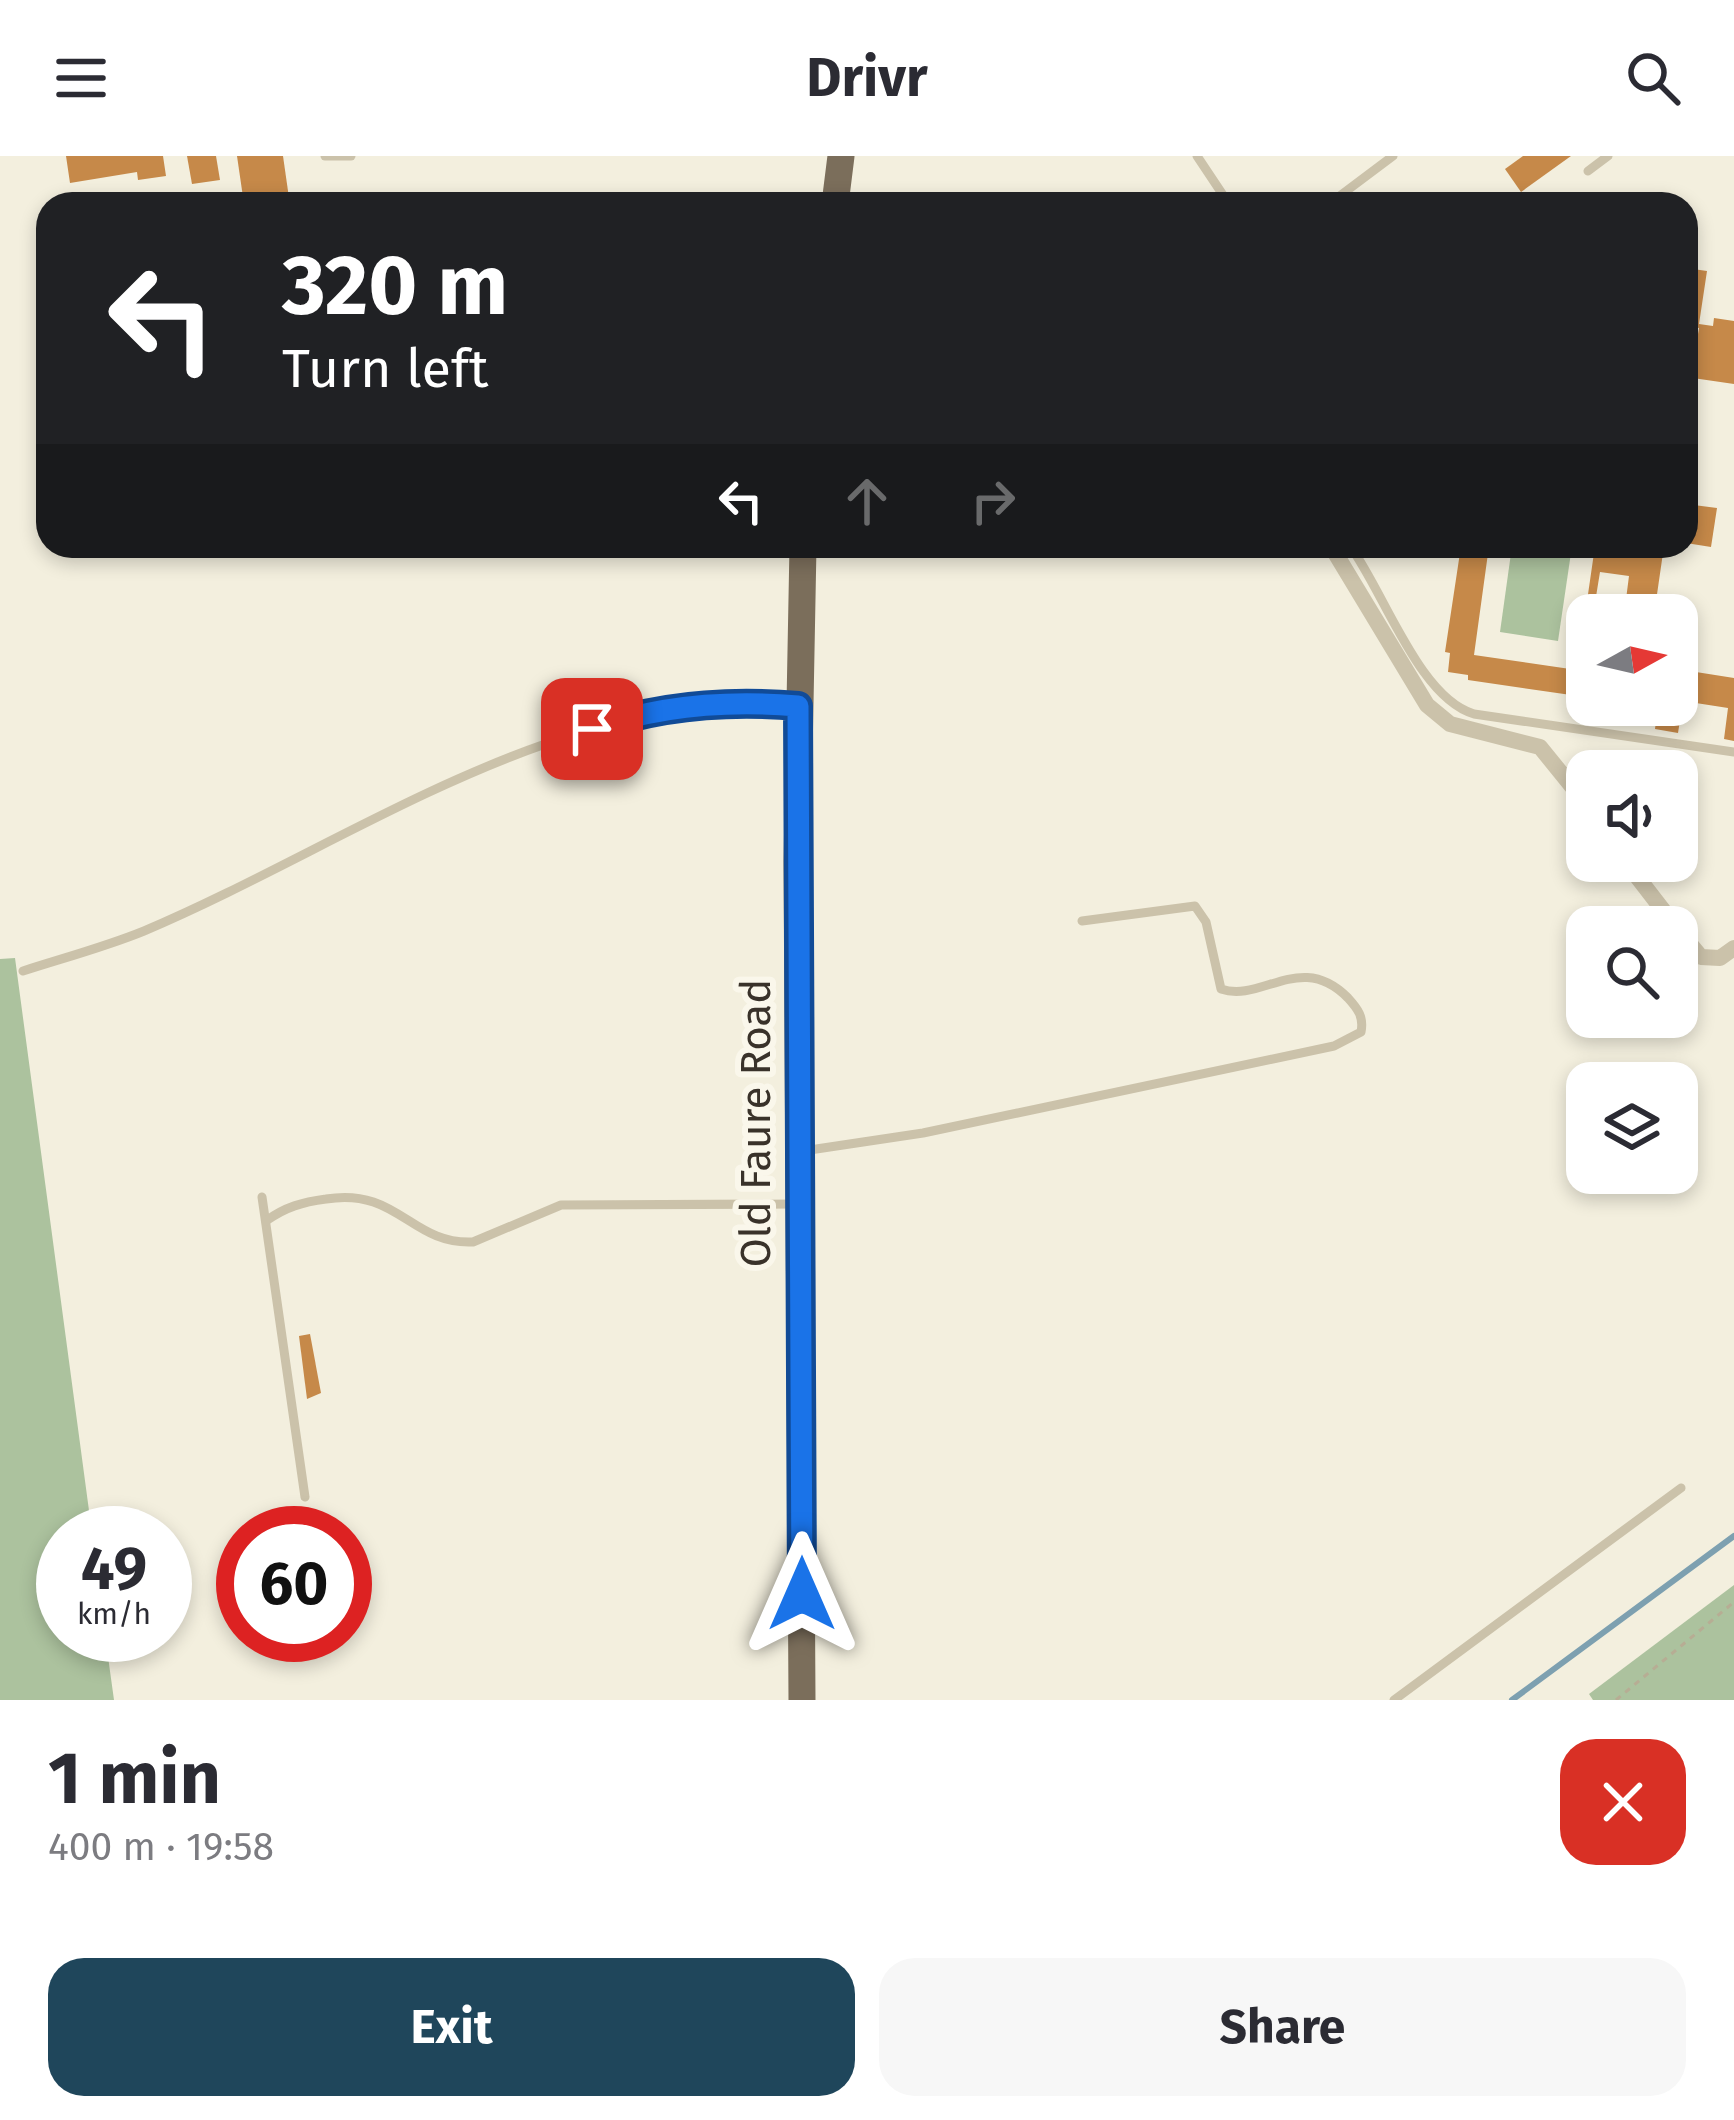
<!DOCTYPE html>
<meta charset="utf-8">
<style>
body{margin:0;font-family:"Fira Sans",sans-serif;background:#f7f7f7;color:#2b2b33;height:100vh;display:flex;flex-direction:column;font-size:45px;white-space:nowrap}
*{box-sizing:border-box;margin:0}
p{font-size:39px;color:#7c7c81}
.icon{flex:none;width:66px;height:66px;fill:none;stroke:currentColor;stroke-width:2;stroke-linecap:round;stroke-linejoin:round}
.map{position:relative;height:1544px;overflow:hidden}
.panel{display:flex;flex-direction:column;background:#fff;flex:1}
.panel>*{flex:none}
.guide{position:absolute;left:36px;top:36px;width:1662px;height:366px;border-radius:36px;box-shadow:0 6px 18px #0003;background:#202124;color:#fff;overflow:hidden}
.needle{width:78px;rotate:82deg}
.tools{position:absolute;left:1566px;top:438px;display:grid;gap:24px}
.tools a{display:grid;place-items:center;width:132px;height:132px;border-radius:24px;background:#fff;box-shadow:0 6px 18px #0003;font-size:60px}
.speed{position:absolute;left:36px;top:1350px;display:flex;gap:24px;font-size:60px;font-weight:700;text-align:center}
.speed>*{display:grid;place-content:center;width:156px;height:156px;border-radius:50%;background:#fff;box-shadow:0 6px 18px #0003;line-height:1}
.speed small{font-size:30px;font-weight:400}
.speed .limit{border:18px solid #d22;background:#fff;color:#111}
.pin{position:absolute;display:grid;place-items:center;width:102px;height:102px;color:#fff;margin:-51px;border-radius:24px;box-shadow:0 6px 18px #0006}
.me{position:absolute;width:132px;margin:-66px;rotate:0deg;stroke-linejoin:round;filter:drop-shadow(0 0 9px #0008)}
.turn{display:flex;align-items:center;gap:42px;height:252px;padding:0 48px;font-size:54px}
.turn .icon{width:156px;height:156px;stroke-width:2.5}
.turn b{display:block;font-size:84px;line-height:102px}
.lanes{display:flex;align-items:center;height:114px;padding:0 48px;background:#0003;justify-content:center;gap:60px;direction:ltr}
.lanes .off{opacity:.35}
.round{display:grid;place-items:center;flex:none;width:126px;height:126px;border-radius:36px;background:#f7f7f7}
.headline{display:flex;align-items:center;justify-content:space-between;height:204px;padding:0 48px}
h1{font-size:72px;font-weight:700;line-height:90px}
.button{display:flex;gap:24px;margin-top:auto;padding:24px 48px}
.button a{flex:1;height:138px;border-radius:36px;background:#1f465b;color:#fff;font-size:48px;font-weight:700;line-height:138px;text-align:center}
.button a+a{background:#f7f7f7;color:#2b2b33}
header{display:flex;justify-content:space-between;align-items:center;height:156px;padding:0 48px;background:#fff;font-size:54px;font-weight:700}
.map>svg:first-child{display:block}
.green{fill:#acc29e}
.lines{fill:none;stroke-linecap:round;stroke-linejoin:round}
.stream{stroke:#7da0b0;stroke-width:6}
.building{fill:#c68949}
.path{stroke:#b7ad94;stroke-width:3;stroke-dasharray:6 6;stroke-linecap:butt}
.service{stroke:#cbc2aa;stroke-width:9}
.minor{stroke:#cbc2aa;stroke-width:16}
.primary{stroke:#7b6e5b;stroke-width:27}
.route-casing{stroke:#114b97;stroke-width:30}
.route{stroke:#1a73e8;stroke-width:21}
.labels{text-anchor:middle;dominant-baseline:central;stroke-width:12;stroke-linejoin:round;paint-order:stroke}
.street-label{font-size:42px;fill:#39322a;stroke:#faf7eb}
</style>
<header><svg class="icon" aria-label="menu" viewBox="0 0 24 24"><path d="M4 6h16M4 12h16M4 18h16"/></svg>Drivr<svg class="icon" aria-label="search" viewBox="0 0 24 24"><circle cx="10" cy="10" r="6"/><path d="M15 15l6 6"/></svg></header>
<div class="map">
<svg width="1734" height="1544" viewBox="0 0 1734 1544">
<rect width="100%" height="100%" fill="#f3efde"/>
<!-- green -->
<g class="green">
<polygon points="1512,390 1572,390 1558,485 1500,476"/>
<polygon points="15,802 92,1377 63,1377 63,1479 105,1479 114,1544 0,1544 0,803"/>
<polygon points="1734,1429 1734,1544 1593,1544 1589,1538"/>
</g>
<g class="lines">
<!-- stream -->
<polyline class="stream" points="1512,1544 1734,1380"/>
</g>
<!-- building -->
<g class="building">
<polygon points="66,0 163,0 166,20 138,24 137,16 70,27"/>
<polygon points="187,0 216,0 220,24 192,28"/>
<polygon points="237,0 283,0 289,42 244,48"/>
<polygon points="1523,0 1571,0 1521,36 1505,13"/>
<polygon points="1686,112 1707,115 1699,168 1713,170 1714,162 1734,165 1734,228 1686,221 1686,201 1696,190 1699,172 1686,170"/>
<polygon points="1686,348 1717,352 1711,391 1686,387"/>
<polygon points="1461,390 1489,390 1474,499 1577,514 1587,464 1582,536 1572,534 1571,539 1468,524 1468,519 1448,516 1450,497 1445,496"/>
<polygon points="1595,390 1664,390 1654,459 1624,459 1629,420 1600,416 1593,459 1585,459"/>
<polygon points="1677,513 1734,522 1734,585 1724,583 1728,552 1683,545 1678,577 1655,573 1658,549 1677,549"/>
<polygon points="310,1178 321,1237 307,1243 299,1180"/>
</g>
<g class="lines">
<!-- path -->
<polyline class="path" points="1616,1544 1734,1446"/>
<!-- service -->
<g class="service">
<polyline points="325,0 351,0"/>
<polyline points="1197,0 1229,48"/>
<polyline points="1588,15 1608,0"/>
<polyline points="1329,48 1393,0"/>
<path d="M1350,390C1384,436 1419,542 1474,558L1734,596"/>
<path d="M23,815C63,802 105,791 144,775C354,686 559,531 798,550"/>
<path d="M803,995L923,977L1334,890L1361,876C1364,861 1358,853 1348,842C1301,794 1262,847 1221,833L1206,766L1195,750L1082,765"/>
<polyline points="262,1041 305,1341"/>
<path d="M266,1065C285,1051 303,1046 326,1043C398,1031 411,1089 473,1086L561,1049L793,1048"/>
<polyline points="1394,1544 1681,1332"/>
</g>
<!-- minor -->
<g class="minor">
<polyline points="1331,390 1427,549 1450,568 1540,591 1587,649"/>
<polyline points="1625,705 1676,771"/>
<polyline points="1677,772 1701,801 1720,802 1734,792"/>
</g>
<!-- primary -->
<g class="primary">
<polyline points="835,48 841,0"/>
<polyline points="802,1544 797,706 803,390"/>
</g>
</g>
<g class="lines">
<defs>
<path id="route" d="M592,573C659,549 728,544 798,550L802,1438"/>
</defs>
<!-- route casing -->
<use href="#route" class="route-casing"/>
<!-- route -->
<use href="#route" class="route"/>
</g>
<g class="labels">
<!-- street labels -->
<g class="street-label">
<text transform="translate(756 967) rotate(-90)">Old Faure Road</text>
</g>
</g>
</svg>
<div class="tools">
<a><svg class="needle" viewBox="-14 -14 28 28"><path d="M0-13l5 13h-10z" fill="#e53935"/><path d="M0 13l5-13h-10z" fill="#7c7c81"/></svg></a>
<a><svg class="icon" aria-label="sound" viewBox="0 0 24 24"><path d="M4 9h4l5-4v14l-5-4H4zM17 9q2 3 0 6"/></svg></a>
<a><svg class="icon" aria-label="search" viewBox="0 0 24 24"><circle cx="10" cy="10" r="6"/><path d="M15 15l6 6"/></svg></a>
<a><svg class="icon" aria-label="layers" viewBox="0 0 24 24"><path d="M12 4l9 5-9 5-9-5zM3 14l9 5 9-5"/></svg></a>
</div>
<div class="speed"><div>49<small>km/h</small></div><div class="limit">60</div></div>
<div class="pin" style="left:592px;top:573px;background:#d93025"><svg class="icon" aria-label="arrive" viewBox="0 0 24 24"><path d="M6 21V4h12l-3 4 3 4H6"/></svg></div>
<svg class="me" style="left:802px;top:1438px" viewBox="-20 -20 40 40"><path d="M0-17L14 15 0 8-14 15z" fill="#1a73e8" stroke="#fff" stroke-width="4"/></svg>
<div class="guide">
<div class="turn"><svg class="icon" aria-label="left" viewBox="0 0 24 24"><path d="M17 20v-9H6M10 6l-5 5 5 5"/></svg><div><b>320 m</b>Turn left</div></div>
<div class="lanes"><svg class="icon" aria-label="left" viewBox="0 0 24 24"><path d="M17 20v-9H6M10 6l-5 5 5 5"/></svg><svg class="icon off" aria-label="ahead" viewBox="0 0 24 24"><path d="M12 20V5M6 11l6-6 6 6"/></svg><svg class="icon off" aria-label="right" viewBox="0 0 24 24"><path d="M7 20v-9h11M14 6l5 5-5 5"/></svg></div>
</div>
</div>
<section class="panel">
<div class="headline"><div><h1>1 min</h1><p>400 m · 19:58</p></div><a class="round" style="background:#d93025;color:#fff"><svg class="icon" aria-label="close" viewBox="0 0 24 24"><path d="M6 6l12 12M18 6L6 18"/></svg></a></div>
<div class="button"><a>Exit</a><a>Share</a></div>
</section>
